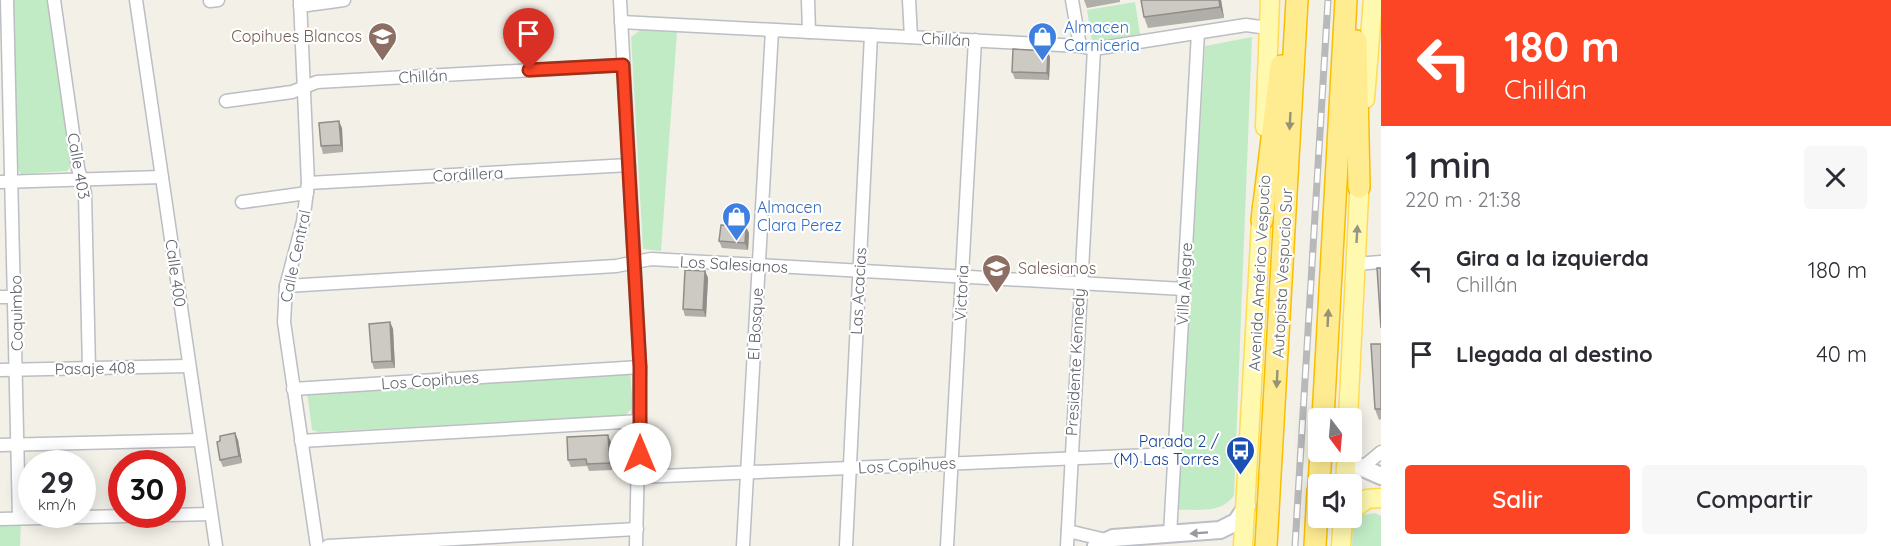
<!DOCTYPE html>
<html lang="es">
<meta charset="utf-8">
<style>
body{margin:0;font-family:Quicksand,sans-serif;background:#f7f7f7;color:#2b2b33;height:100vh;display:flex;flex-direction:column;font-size:22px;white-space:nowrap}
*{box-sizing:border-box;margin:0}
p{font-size:20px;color:#7c7c81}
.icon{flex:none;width:33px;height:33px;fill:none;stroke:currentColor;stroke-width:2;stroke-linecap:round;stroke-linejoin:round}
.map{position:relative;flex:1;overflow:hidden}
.panel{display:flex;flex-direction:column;background:#fff;width:510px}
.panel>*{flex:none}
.guide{background:#fb4524;color:#fff;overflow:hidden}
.needle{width:39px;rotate:164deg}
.controls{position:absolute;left:1308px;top:408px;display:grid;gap:12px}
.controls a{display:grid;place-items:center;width:54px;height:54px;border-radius:6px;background:#fff;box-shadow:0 3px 15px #0003;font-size:30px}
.speed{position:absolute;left:18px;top:450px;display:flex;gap:12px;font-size:30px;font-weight:700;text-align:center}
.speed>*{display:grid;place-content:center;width:78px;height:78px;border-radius:50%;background:#fff;box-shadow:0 3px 15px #0003;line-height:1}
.speed small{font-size:15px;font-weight:400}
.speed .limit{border:9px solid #d22;background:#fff;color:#111}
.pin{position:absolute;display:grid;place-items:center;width:51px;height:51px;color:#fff;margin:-62px -26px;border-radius:50% 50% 50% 0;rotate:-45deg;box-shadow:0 0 6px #0007}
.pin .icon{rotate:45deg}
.me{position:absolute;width:66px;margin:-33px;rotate:0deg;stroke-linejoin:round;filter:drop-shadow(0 0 4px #0008)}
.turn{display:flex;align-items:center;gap:21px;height:126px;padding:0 24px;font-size:27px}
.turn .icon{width:78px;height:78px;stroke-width:2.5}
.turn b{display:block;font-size:42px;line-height:51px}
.round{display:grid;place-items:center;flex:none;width:63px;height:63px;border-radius:6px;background:#f7f7f7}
.overview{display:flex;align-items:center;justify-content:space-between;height:102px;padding:0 24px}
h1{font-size:36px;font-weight:600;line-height:45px}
.button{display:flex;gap:12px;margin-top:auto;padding:12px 24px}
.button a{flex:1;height:69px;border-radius:6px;background:#fb4524;color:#fff;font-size:24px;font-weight:600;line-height:69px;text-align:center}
.button a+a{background:#f7f7f7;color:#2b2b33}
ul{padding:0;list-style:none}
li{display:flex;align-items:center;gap:18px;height:84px;padding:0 24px}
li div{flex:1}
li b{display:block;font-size:22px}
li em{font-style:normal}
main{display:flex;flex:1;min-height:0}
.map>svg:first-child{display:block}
.green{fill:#c1ebc5}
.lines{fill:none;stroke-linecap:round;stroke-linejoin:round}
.street-casing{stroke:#bbbec3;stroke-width:15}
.secondary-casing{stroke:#bcbfc6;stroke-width:20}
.primary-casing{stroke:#ffdc53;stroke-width:21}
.highway-casing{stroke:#f9be00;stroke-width:24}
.street{stroke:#fff;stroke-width:12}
.secondary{stroke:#fff;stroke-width:16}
.primary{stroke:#fff8af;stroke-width:18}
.highway{stroke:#ffec91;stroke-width:21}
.rail-casing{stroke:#b8b9ba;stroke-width:7}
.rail{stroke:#fff;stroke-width:4.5;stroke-dasharray:14;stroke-linecap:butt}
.wall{fill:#b0aea9}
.shaded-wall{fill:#908d89}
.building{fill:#cdcac4;stroke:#908d89;stroke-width:1.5}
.oneway{fill:#969277}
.oneway2{fill:#969682}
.oneway3{fill:#96999e}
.route-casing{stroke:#a32d17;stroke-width:15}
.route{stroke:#fb4524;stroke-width:10}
.labels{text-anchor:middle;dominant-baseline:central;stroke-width:4.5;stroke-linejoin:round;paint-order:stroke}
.shop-label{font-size:16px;fill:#366cbe;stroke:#fff;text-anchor:start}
.education-label{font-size:16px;fill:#785e54;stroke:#fff;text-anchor:end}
.street-label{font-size:16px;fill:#5e6269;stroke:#fff}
.transit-label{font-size:16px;fill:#164399;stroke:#fff;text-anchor:end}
</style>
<main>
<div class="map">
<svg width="1381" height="546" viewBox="0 0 1381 546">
<rect width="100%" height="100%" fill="#f2f0e7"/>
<!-- green -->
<g class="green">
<polygon points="13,0 49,0 73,163 67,171 21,174 18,169"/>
<polygon points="1135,2 1140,34 1092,42 1087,10"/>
<polygon points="642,29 677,32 661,251 643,249 631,37"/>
<path d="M1252,37L1234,495C1222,514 1199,509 1178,510L1205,46Z"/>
<polygon points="630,371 633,407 626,415 319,432 312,430 307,392"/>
<polygon points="1375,513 1381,516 1381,546 1352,546 1353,522 1361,515"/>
<polygon points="21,522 20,546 0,546 0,523"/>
</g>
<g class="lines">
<defs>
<g id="street">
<polyline points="7,0 19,518"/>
<polyline points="54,0 78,168 85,193 89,369"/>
<polyline points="136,0 216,546"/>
<polyline points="300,0 308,183 303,222 286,286 284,322 317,546"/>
<polyline points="620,0 640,367 636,546"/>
<polyline points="808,0 809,32"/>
<polyline points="909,0 911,37"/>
<polyline points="1072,0 1080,46"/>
<polyline points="210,1 218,0"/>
<polyline points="300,6 344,0"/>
<polyline points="621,22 1080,46 1094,49 1246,25 1268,28"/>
<polyline points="226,101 292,92 317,82 623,65"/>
<polyline points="0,182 162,177"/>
<polyline points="308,183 629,165"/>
<polyline points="242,202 307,193"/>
<polyline points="1355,264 1381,262"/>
<polyline points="286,286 616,266 651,259 1184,289"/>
<polyline points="0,297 15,297"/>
<polyline points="0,370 189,366"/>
<polyline points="293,389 640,367"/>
<polyline points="301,441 640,421"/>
<polyline points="0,445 200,440"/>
<polyline points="1363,467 1381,452"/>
<polyline points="639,477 1174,454"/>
<polyline points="0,519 211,514"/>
<polyline points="1068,531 1106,540"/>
<polyline points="1170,535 1198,33"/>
<polyline points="328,546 637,529"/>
<polyline points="743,546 772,30"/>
<polyline points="846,546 871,35"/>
<polyline points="947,546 975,40"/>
<polyline points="1067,546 1094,49"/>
</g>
<g id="secondary">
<polyline points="1347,461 1381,476"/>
<polyline points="1096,546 1113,538 1220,530 1236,522 1247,506"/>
</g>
<g id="primary">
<polyline points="1365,99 1373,0"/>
<polyline points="1265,127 1270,0"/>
<polyline points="1348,418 1360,175"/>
<polyline points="1345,484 1347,452"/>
<polyline points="1352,510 1367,499 1381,498"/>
<polyline points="1243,546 1262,206"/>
<polyline points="1341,546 1343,518"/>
</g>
<g id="highway">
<polyline points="1356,41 1359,187"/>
<polyline points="1262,220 1281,66"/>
<polyline points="1323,418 1346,0"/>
<polyline points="1319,484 1321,452"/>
<polyline points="1266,546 1297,0"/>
<polyline points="1315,546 1318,491"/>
</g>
</defs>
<!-- street casing -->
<use href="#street" class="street-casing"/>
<!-- secondary casing -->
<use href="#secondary" class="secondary-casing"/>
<!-- primary casing -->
<use href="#primary" class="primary-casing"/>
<!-- highway casing -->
<use href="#highway" class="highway-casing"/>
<!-- street -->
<use href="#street" class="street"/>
<!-- secondary -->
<use href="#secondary" class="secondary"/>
<!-- primary -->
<use href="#primary" class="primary"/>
<!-- highway -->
<use href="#highway" class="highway"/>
<defs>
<polyline id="rail" points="1295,546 1328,0"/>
</defs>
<!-- rail casing -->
<use href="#rail" class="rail-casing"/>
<!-- rail -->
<use href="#rail" class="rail"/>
</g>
<!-- wall -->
<g class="wall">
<polygon points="1084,0 1120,0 1120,2 1087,8"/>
<polygon points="1221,0 1224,18 1148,28 1144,17"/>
<polygon points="1048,51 1050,58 1049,80 1015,79 1012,72"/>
<polygon points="342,128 343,152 323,154 321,146"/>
<polygon points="749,233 748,250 722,248 719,241"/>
<polygon points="705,271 708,278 706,317 685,316 683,309"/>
<polygon points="390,322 393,329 395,368 374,369 372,362"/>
<polygon points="1381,344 1381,419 1379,420 1375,409"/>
<polygon points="235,433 238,440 242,463 223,467 220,460 220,441"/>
<polygon points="611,442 612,470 589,471 587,466 571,467 568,460"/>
</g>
<!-- shaded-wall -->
<g class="shaded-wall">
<polygon points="1219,0 1221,0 1224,18 1220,7"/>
<polygon points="1048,51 1050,58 1049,80 1047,73"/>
<polygon points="339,121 342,128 343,152 341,145"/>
<polygon points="746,226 749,233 748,250 745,243"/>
<polygon points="705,271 708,278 706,317 703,310"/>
<polygon points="390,322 393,329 395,368 392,361"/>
<polygon points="235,433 238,440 242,463 239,456"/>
<polygon points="608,435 611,442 612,470 610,463"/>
</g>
<!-- building -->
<g class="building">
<polygon points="1141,0 1219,0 1220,7 1144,17"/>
<polygon points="1013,49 1048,51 1047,73 1012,72"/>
<polygon points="339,121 341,145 321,146 319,123"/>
<polygon points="721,225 746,226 745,243 719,241"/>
<polygon points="1377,268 1381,268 1381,328"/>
<polygon points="685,270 705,271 703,310 683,309"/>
<polygon points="390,322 392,361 372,362 369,324"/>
<polygon points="1371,344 1381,344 1381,409 1375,409"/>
<polygon points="235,433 239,456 220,460 217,442 220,441 220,436"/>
<polygon points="608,435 610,463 587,464 586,459 568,460 567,437"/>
</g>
<!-- one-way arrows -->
<defs><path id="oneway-solid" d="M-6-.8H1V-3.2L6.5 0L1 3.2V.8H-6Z" transform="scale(1.5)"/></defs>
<g class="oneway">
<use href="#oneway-solid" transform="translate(1290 121) rotate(93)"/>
<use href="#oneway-solid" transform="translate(1328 318) rotate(-87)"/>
<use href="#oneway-solid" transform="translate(1277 379) rotate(93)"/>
</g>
<use class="oneway2" href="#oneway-solid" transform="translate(1357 234) rotate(-87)"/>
<use class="oneway3" href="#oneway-solid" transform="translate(1199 533) rotate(176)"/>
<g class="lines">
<defs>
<polyline id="route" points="529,70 623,65 640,367 640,454"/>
</defs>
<!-- route casing -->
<use href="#route" class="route-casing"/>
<!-- route -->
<use href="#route" class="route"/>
</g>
<!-- icons -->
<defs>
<symbol id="school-pin" viewBox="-11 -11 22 30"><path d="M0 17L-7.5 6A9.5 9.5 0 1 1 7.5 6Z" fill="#8d6e63" stroke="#fff"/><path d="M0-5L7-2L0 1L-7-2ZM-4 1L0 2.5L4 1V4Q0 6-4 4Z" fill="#fff"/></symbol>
<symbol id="shop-pin" viewBox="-11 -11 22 30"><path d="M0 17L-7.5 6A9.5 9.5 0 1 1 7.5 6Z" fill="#3f7fe0" stroke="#fff"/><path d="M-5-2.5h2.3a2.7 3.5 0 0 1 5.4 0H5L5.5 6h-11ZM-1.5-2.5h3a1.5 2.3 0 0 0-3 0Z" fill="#fff"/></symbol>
<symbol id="bus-pin" viewBox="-11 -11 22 30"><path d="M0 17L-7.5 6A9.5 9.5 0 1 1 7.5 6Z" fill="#1a4fb4" stroke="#fff"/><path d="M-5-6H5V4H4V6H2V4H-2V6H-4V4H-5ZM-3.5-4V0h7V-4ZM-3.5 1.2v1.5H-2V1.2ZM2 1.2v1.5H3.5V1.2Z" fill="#fff"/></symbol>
</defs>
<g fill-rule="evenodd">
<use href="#school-pin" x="366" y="20" width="33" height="45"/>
<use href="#shop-pin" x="1026" y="20" width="33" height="45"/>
<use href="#shop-pin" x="720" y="200" width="33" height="45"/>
<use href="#school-pin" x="980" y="252" width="33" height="45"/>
<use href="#bus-pin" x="1224" y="434" width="33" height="45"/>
</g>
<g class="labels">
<!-- shop labels -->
<g class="shop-label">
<text x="1064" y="27">Almacen<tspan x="1064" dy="18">Carniceria</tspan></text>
<text x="757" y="207">Almacen<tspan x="757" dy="18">Clara Perez</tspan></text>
</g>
<!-- education labels -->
<g class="education-label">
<text x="362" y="36">Copihues Blancos</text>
<text x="1018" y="268" text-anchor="start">Salesianos</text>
</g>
<!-- street labels -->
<g class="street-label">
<text transform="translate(946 39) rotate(3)">Chillán</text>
<text transform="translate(423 76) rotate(-3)">Chillán</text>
<text transform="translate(79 166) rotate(80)">Calle 403</text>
<text transform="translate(468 174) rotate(-3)">Cordillera</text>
<text transform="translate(295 256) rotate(-78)">Calle Central</text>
<text transform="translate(734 264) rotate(3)">Los Salesianos</text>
<text transform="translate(176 273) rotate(82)">Calle 400</text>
<text transform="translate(1259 273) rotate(-87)">Avenida Américo Vespucio</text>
<text transform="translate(1282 273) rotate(-87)">Autopista Vespucio Sur</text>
<text transform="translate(1184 284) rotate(-87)">Villa Alegre</text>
<text transform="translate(858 291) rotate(-87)">Las Acacias</text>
<text transform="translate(961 293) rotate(-87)">Victoria</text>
<text transform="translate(16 313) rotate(-91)">Coquimbo</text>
<text transform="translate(755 324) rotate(-87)">El Bosque</text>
<text transform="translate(1075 362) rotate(-87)">Presidente Kennedy</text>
<text transform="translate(95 368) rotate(-1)">Pasaje 408</text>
<text transform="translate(430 380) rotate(-4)">Los Copihues</text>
<text transform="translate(907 465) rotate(-3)">Los Copihues</text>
</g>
<!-- transit labels -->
<g class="transit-label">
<text x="1219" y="441">Parada 2 /<tspan x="1219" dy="18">(M) Las Torres</tspan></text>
</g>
</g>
</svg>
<div class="controls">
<a><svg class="needle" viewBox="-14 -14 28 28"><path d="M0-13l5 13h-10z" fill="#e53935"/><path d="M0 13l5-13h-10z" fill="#7c7c81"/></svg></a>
<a><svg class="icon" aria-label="sound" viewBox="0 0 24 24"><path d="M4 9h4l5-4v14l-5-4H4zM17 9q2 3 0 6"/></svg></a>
</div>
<div class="speed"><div>29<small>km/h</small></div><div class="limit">30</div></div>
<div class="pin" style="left:529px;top:70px;background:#d93025"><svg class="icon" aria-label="arrive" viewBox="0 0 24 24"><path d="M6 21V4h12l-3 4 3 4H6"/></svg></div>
<svg class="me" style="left:640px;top:454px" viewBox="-20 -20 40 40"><circle r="19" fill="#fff"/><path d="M0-13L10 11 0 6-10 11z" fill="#fb4524"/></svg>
</div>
<section class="panel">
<div class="guide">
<div class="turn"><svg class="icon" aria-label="left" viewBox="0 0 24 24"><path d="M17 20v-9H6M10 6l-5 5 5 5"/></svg><div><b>180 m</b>Chillán</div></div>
</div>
<div class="overview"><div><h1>1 min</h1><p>220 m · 21:38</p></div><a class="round"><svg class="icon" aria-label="close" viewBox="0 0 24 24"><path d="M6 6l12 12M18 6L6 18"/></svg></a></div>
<ul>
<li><svg class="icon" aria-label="left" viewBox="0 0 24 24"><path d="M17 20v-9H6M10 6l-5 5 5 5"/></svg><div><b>Gira a la izquierda</b><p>Chillán</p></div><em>180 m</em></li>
<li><svg class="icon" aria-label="arrive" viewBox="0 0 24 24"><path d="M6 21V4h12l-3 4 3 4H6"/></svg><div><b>Llegada al destino</b></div><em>40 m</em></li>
</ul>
<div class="button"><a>Salir</a><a>Compartir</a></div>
</section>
</main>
